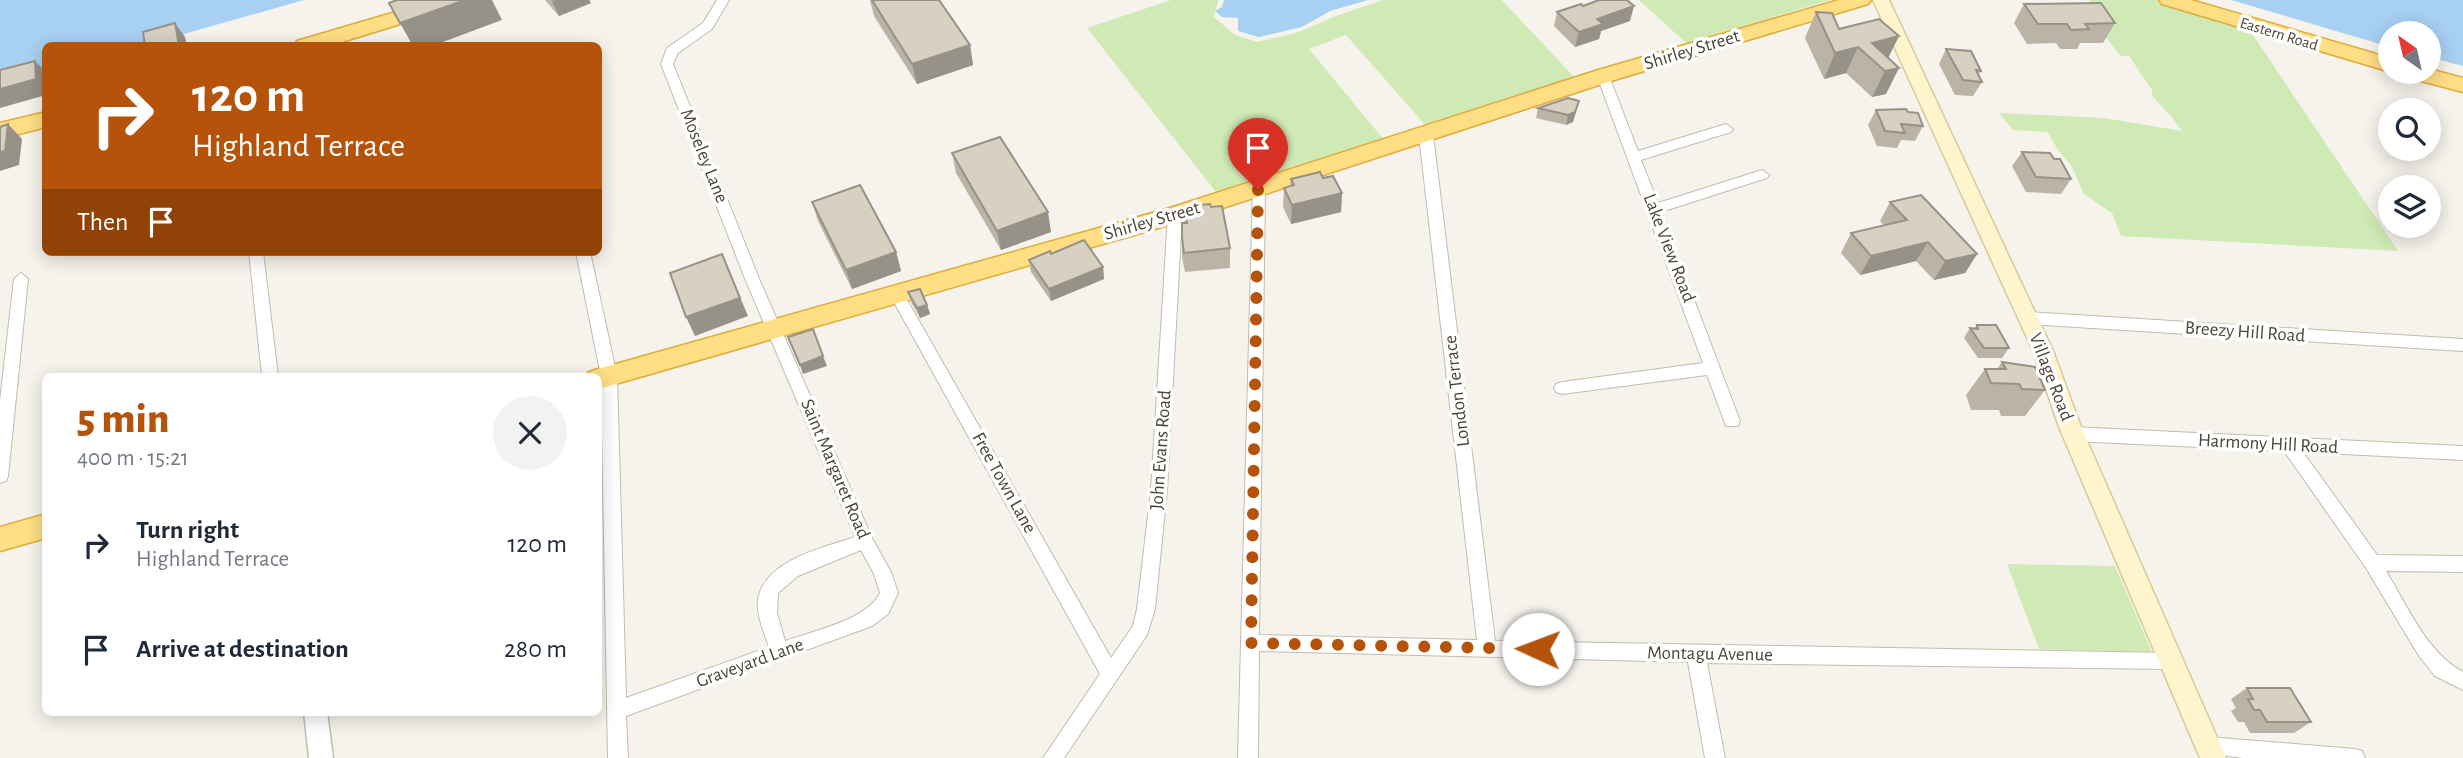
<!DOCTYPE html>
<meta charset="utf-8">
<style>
body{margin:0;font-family:"Alegreya Sans",sans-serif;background:#f2f2f3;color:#1f2937;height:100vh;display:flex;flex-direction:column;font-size:26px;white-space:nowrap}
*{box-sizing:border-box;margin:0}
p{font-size:23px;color:#747a83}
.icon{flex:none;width:38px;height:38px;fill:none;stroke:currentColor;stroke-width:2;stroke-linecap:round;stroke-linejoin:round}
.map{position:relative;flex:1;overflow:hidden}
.drawer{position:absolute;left:42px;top:373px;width:560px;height:343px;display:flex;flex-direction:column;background:#fff;border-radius:10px;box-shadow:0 4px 18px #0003}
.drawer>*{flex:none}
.hud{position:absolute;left:42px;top:42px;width:560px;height:214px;border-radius:10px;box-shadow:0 4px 18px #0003;background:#b45309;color:#fff;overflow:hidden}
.needle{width:46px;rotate:326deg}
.controls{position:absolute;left:2378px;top:21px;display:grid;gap:14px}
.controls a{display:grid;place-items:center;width:63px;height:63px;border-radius:50%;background:#fff;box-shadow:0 4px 18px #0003;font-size:35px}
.pin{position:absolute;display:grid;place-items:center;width:60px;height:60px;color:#fff;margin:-72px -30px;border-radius:50% 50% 50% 0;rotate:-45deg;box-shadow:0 0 7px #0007}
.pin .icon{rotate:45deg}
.me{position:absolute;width:77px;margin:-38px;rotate:272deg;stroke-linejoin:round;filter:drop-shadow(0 0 5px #0008)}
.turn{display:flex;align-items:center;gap:24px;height:147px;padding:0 35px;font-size:32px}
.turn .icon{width:91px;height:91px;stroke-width:2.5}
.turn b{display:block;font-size:49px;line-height:60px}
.then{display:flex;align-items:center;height:66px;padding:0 35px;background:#0003;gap:14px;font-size:26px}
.round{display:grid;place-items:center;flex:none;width:74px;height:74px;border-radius:37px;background:#f2f2f3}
.summary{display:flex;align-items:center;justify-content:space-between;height:119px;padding:0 35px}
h1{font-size:42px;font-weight:800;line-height:52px;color:#b45309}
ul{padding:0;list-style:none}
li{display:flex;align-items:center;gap:21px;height:105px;padding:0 35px}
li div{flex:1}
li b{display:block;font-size:26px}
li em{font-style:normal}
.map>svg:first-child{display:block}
.green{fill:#cfeab4}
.water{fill:#a8d0f2}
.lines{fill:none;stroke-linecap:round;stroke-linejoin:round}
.minor-casing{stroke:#c2bcae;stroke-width:2}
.tertiary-casing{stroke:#c2bcae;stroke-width:3}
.secondary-casing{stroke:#d6c99b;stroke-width:3}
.trunk-casing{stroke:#e0ab3b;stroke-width:3}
.minor{fill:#fff;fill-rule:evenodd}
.tertiary{fill:#fff;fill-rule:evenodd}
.secondary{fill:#fff5cc;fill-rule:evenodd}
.trunk{fill:#ffde84;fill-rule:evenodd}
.wall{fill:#bab3a6}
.shaded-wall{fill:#979287}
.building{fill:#d8d0c1;stroke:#979287;stroke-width:2}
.route{stroke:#b45309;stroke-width:12;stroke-dasharray:0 21.6}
.labels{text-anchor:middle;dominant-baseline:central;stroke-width:7;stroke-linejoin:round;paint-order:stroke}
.far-street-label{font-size:16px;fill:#4b4539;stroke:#fff}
.street-label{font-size:19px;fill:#4b4539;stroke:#fff}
</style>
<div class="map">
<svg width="2463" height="758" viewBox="0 0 2463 758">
<rect width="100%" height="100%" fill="#f6f3ec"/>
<!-- green -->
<g class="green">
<polygon points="1171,0 1218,0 1214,17 1235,35 1257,42 1296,33 1336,16 1383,0 1502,0 1575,78 1427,127 1346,35 1309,49 1385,141 1216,192 1087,28"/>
<polygon points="1639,0 1830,0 1686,43"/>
<polygon points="2091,0 2155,0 2249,29 2398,251 2121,236 2112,213 2084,194 2072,167 2056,147 2048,132 2013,130 1999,113 2104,118 2182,131 2171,116 2152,96 2152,90 2129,56 2121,56 2098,28 2086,5"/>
<polygon points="2007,564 2115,566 2152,652 2039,649"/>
</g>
<!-- water -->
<g class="water">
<polygon points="0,0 304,0 145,45 46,46 45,72 0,85"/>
<polygon points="1224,0 1368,0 1330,11 1302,27 1259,37 1238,31 1238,18 1222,17 1215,11 1222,7"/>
<polygon points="2231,0 2463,0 2463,66 2429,57 2429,33 2390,33 2390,47"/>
</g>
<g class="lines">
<defs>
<g id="minor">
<path d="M717,0H729L712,29L678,53L673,64L760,281L872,538L891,572L898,593L888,614L872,626L626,716L628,758H608L601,376L576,252H590L617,376L626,698L769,647C764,632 756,615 758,599C765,560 823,548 855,537L746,281L661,64L667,48L703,23ZM861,550L874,574L880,593C867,620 813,631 785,641L777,613L778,593L798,576Z"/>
<polygon points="1603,72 1609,76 1638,151 1726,124 1733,129 1731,132 1641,160 1658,203 1762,170 1769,175 1767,178 1661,212 1740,421 1738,426 1726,426 1707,375 1562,394 1556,392 1554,388 1556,384 1562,382 1703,363 1597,76"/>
<polygon points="1426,130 1433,135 1495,641 2169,653 2175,655 2178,661 2175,667 2169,669 1707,663 1725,758 1705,758 1688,662 1259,651 1258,758 1238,758 1253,187 1258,185 1265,190 1259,635 1477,640 1419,135"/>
<polygon points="1175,210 1182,215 1167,490 1155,609 1147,635 1064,758 1043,758 1100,674 890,295 897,289 902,291 1111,658 1133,626 1137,609 1151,490 1168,215"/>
<polygon points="249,252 263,252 278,376 262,376"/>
<polygon points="21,273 28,279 8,476 6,481 0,483 0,401 14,279"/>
<polygon points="2028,312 2463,339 2463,351 2028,324 2020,318"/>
<path d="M2073,427L2463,446V460L2303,452L2377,555L2463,556V572L2386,571C2407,605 2427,653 2463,672V690L2435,676L2419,656L2366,568L2284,451L2073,441L2067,439L2065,434L2067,429Z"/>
<polygon points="2208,737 2355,749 2362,751 2365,758 2243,758 2201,752 2198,746 2201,740"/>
</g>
<polygon id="tertiary" points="304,712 327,712 333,758 309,758"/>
<polygon id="secondary" points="1873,0 1889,0 2053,351 2081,427 2226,758 2200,758 2059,427 2033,351"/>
<g id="trunk">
<polygon points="436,0 468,0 465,4 329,46 294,46 297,41"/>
<polygon points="1839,0 1871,0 1868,4 1611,81 1183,221 598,389 598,376 586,376 589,372 598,369 1170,208 1595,71"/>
<polygon points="2159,0 2191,0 2390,58 2391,72 2162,4"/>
<polygon points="2429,69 2463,78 2463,92 2406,77 2403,72 2429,72"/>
<polygon points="46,112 46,127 0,139 0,123"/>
<polygon points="46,514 46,538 0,551 0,527"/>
</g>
</defs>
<!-- minor casing -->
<use href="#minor" class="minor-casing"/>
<!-- tertiary casing -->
<use href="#tertiary" class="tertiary-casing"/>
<!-- secondary casing -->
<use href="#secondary" class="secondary-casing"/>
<!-- trunk casing -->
<use href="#trunk" class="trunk-casing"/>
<!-- minor -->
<use href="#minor" class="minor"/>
<!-- tertiary -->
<use href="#tertiary" class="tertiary"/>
<!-- secondary -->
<use href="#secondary" class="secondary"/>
<!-- trunk -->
<use href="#trunk" class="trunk"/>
</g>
<!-- wall -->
<g class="wall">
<polygon points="545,0 589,0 591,3 559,16"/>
<polygon points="870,0 939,0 970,45 973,65 917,84 874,16"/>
<polygon points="2024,4 2115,23 2103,43 2080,43 2077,49 2060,49 2056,43 2027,44 2014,23"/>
<polygon points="1583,6 1630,21 1601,31 1599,39 1575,47 1554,26 1557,12"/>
<polygon points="1816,12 1839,29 1899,36 1888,58 1886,94 1872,97 1846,73 1824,79 1805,38"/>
<polygon points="1946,49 1981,71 1978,75 1982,82 1973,96 1955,95 1939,64"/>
<polygon points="1579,101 1573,122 1566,125 1536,118 1538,108"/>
<polygon points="1876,110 1908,112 1923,126 1915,141 1901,140 1897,148 1877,146 1868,125"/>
<polygon points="2022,152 2054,159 2071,179 2061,194 2026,192 2012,166"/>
<polygon points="952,153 1051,232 1001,250 956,173"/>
<polygon points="1323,178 1342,193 1341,212 1291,224 1283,207 1284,188 1290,186 1291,179"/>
<polygon points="812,202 896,252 901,271 852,289 818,221"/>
<polygon points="1890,202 1977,254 1965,273 1934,280 1916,261 1860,275 1841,253 1851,233 1884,226 1880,221"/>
<polygon points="1191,206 1211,207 1230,248 1230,268 1185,272 1182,257 1182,238 1185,223 1185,213 1192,212"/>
<polygon points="1051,254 1103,267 1104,279 1051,301 1031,272 1029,260"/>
<polygon points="908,292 927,305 930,314 920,318 911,302"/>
<polygon points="1977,325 2009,348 2002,358 1978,358 1964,338 1970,328 1974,328"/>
<polygon points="2002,362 2045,390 2025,416 2001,416 1999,410 1971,410 1966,395 1985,369 1997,369"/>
<polygon points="2247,688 2311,722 2294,733 2250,733 2244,722 2238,722 2231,711 2236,708 2231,699"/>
</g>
<!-- shaded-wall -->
<g class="shaded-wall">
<polygon points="465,0 492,0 502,20 432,46 413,46 400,23"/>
<polygon points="556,0 589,0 591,3 559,16 552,1"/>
<polygon points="1634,6 1630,21 1601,31 1599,39 1575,47 1579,32 1597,19"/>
<polygon points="175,23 185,37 187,46 179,46"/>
<polygon points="1899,36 1886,62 1872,43"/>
<polygon points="970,45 973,65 917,84 912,64"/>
<polygon points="1858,47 1846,73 1824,79 1835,53"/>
<polygon points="35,61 46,72 46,95 0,108 0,89"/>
<polygon points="1899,68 1886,94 1872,97 1885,71"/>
<polygon points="1579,101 1573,122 1566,125 1568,115"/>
<polygon points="8,124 22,139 19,165 0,171 0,152"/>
<polygon points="1342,193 1341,212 1291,224 1292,205"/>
<polygon points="1048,212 1051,232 1001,250 997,231"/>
<polygon points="1928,242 1916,261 1860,275 1871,256"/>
<polygon points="896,252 901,271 852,289 846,270"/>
<polygon points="722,254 748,316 695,336 686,317"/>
<polygon points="1977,254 1965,273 1934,280 1945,261"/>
<polygon points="1103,267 1104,279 1051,301 1049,289"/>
<polygon points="927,305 930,314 920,318 917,308"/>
<polygon points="823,356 827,366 803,374 800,365"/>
</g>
<!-- building -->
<g class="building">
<polygon points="397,0 465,0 400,23 389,3"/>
<polygon points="872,0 939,0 970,45 912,64"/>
<polygon points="1599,0 1627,0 1634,6 1597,19 1603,24 1579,32 1557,12 1581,4 1583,6"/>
<polygon points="2101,3 2115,23 2085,24 2089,29 2071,30 2067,24 2038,24 2024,4"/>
<polygon points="1816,12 1832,13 1839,29 1879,19 1899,36 1872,43 1899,68 1885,71 1858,47 1835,53"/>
<polygon points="175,23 179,46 145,46 143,32"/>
<polygon points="1946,49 1971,51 1981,71 1976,70 1982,82 1963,80"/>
<polygon points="35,61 36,79 0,89 0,70"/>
<polygon points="1568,98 1579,101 1575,112 1568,115 1538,108"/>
<polygon points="1906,109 1908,112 1918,113 1923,126 1901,124 1905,133 1885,131 1876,110"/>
<polygon points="8,124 5,151 0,152 0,127"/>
<polygon points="1000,137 1048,212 997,231 952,153"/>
<polygon points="2022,152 2050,153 2054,159 2060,159 2071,179 2036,177"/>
<polygon points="1320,172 1323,178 1333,176 1342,193 1292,205 1284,188 1294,185 1291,179"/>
<polygon points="860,185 896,252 846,270 812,202"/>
<polygon points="1921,195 1977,254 1945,261 1928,242 1871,256 1851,233 1907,220 1890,202"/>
<polygon points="1210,204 1211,207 1222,206 1230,248 1184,253 1182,238 1182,223 1187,223 1185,213 1192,212 1191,206"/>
<polygon points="1084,240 1103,267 1049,289 1029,260 1050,251 1051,254"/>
<polygon points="722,254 740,298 686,317 670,273"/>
<polygon points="920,289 927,305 917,308 908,292"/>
<polygon points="1977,325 1996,325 2009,348 1984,348 1970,328 1978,329"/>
<polygon points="813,329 823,356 800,365 788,337"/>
<polygon points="2002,362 2035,367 2045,390 2022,389 2019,384 1991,383 1985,369 2006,369"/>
<polygon points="2247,688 2290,688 2311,722 2267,722 2260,710 2254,710 2248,699 2253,699"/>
</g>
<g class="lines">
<!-- route -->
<polyline class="route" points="1258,190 1251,643 1538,649"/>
</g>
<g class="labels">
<!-- far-street labels -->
<g class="far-street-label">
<text transform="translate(2279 34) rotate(17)">Eastern Road</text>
</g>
<!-- street labels -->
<g class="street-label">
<text transform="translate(1692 50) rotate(-17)">Shirley Street</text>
<text transform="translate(704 156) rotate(68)">Moseley Lane</text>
<text transform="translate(1152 221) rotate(-16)">Shirley Street</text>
<text transform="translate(1669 248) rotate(69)">Lake View Road</text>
<text transform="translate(2245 332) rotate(4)">Breezy Hill Road</text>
<text transform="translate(2051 377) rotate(69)">Village Road</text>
<text transform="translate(1457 391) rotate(-97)">London Terrace</text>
<text transform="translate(2268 444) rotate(3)">Harmony Hill Road</text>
<text transform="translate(1161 450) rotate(-86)">John Evans Road</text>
<text transform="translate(835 469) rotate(67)">Saint Margaret Road</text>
<text transform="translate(1004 483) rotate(61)">Free Town Lane</text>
<text transform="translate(1710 654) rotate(1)">Montagu Avenue</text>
<text transform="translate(750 663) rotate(-20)">Graveyard Lane</text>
</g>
</g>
</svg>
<div class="controls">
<a><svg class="needle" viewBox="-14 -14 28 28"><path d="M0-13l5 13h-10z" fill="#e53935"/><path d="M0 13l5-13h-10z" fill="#747a83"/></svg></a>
<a><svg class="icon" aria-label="search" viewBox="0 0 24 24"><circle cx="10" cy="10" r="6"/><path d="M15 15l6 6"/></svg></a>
<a><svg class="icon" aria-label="layers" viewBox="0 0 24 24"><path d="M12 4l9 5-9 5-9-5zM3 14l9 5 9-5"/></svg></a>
</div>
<div class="pin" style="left:1258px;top:190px;background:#d93025"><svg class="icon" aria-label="arrive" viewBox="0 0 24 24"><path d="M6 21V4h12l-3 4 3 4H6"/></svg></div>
<svg class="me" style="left:1538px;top:649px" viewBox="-20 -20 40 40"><circle r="19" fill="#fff"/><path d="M0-13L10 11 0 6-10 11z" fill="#b45309"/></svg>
<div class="hud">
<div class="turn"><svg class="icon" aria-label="right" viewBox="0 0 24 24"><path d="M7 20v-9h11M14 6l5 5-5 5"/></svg><div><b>120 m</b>Highland Terrace</div></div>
<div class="then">Then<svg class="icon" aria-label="arrive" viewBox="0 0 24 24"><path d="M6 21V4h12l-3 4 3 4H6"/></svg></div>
</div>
<section class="drawer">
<div class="summary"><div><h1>5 min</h1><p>400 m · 15:21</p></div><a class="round"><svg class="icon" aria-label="close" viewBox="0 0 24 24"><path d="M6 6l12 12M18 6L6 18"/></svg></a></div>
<ul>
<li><svg class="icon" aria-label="right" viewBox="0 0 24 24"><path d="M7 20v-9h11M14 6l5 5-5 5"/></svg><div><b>Turn right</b><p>Highland Terrace</p></div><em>120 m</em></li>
<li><svg class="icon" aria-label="arrive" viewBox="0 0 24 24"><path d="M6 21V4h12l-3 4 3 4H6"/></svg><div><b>Arrive at destination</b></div><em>280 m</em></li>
</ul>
</section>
</div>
